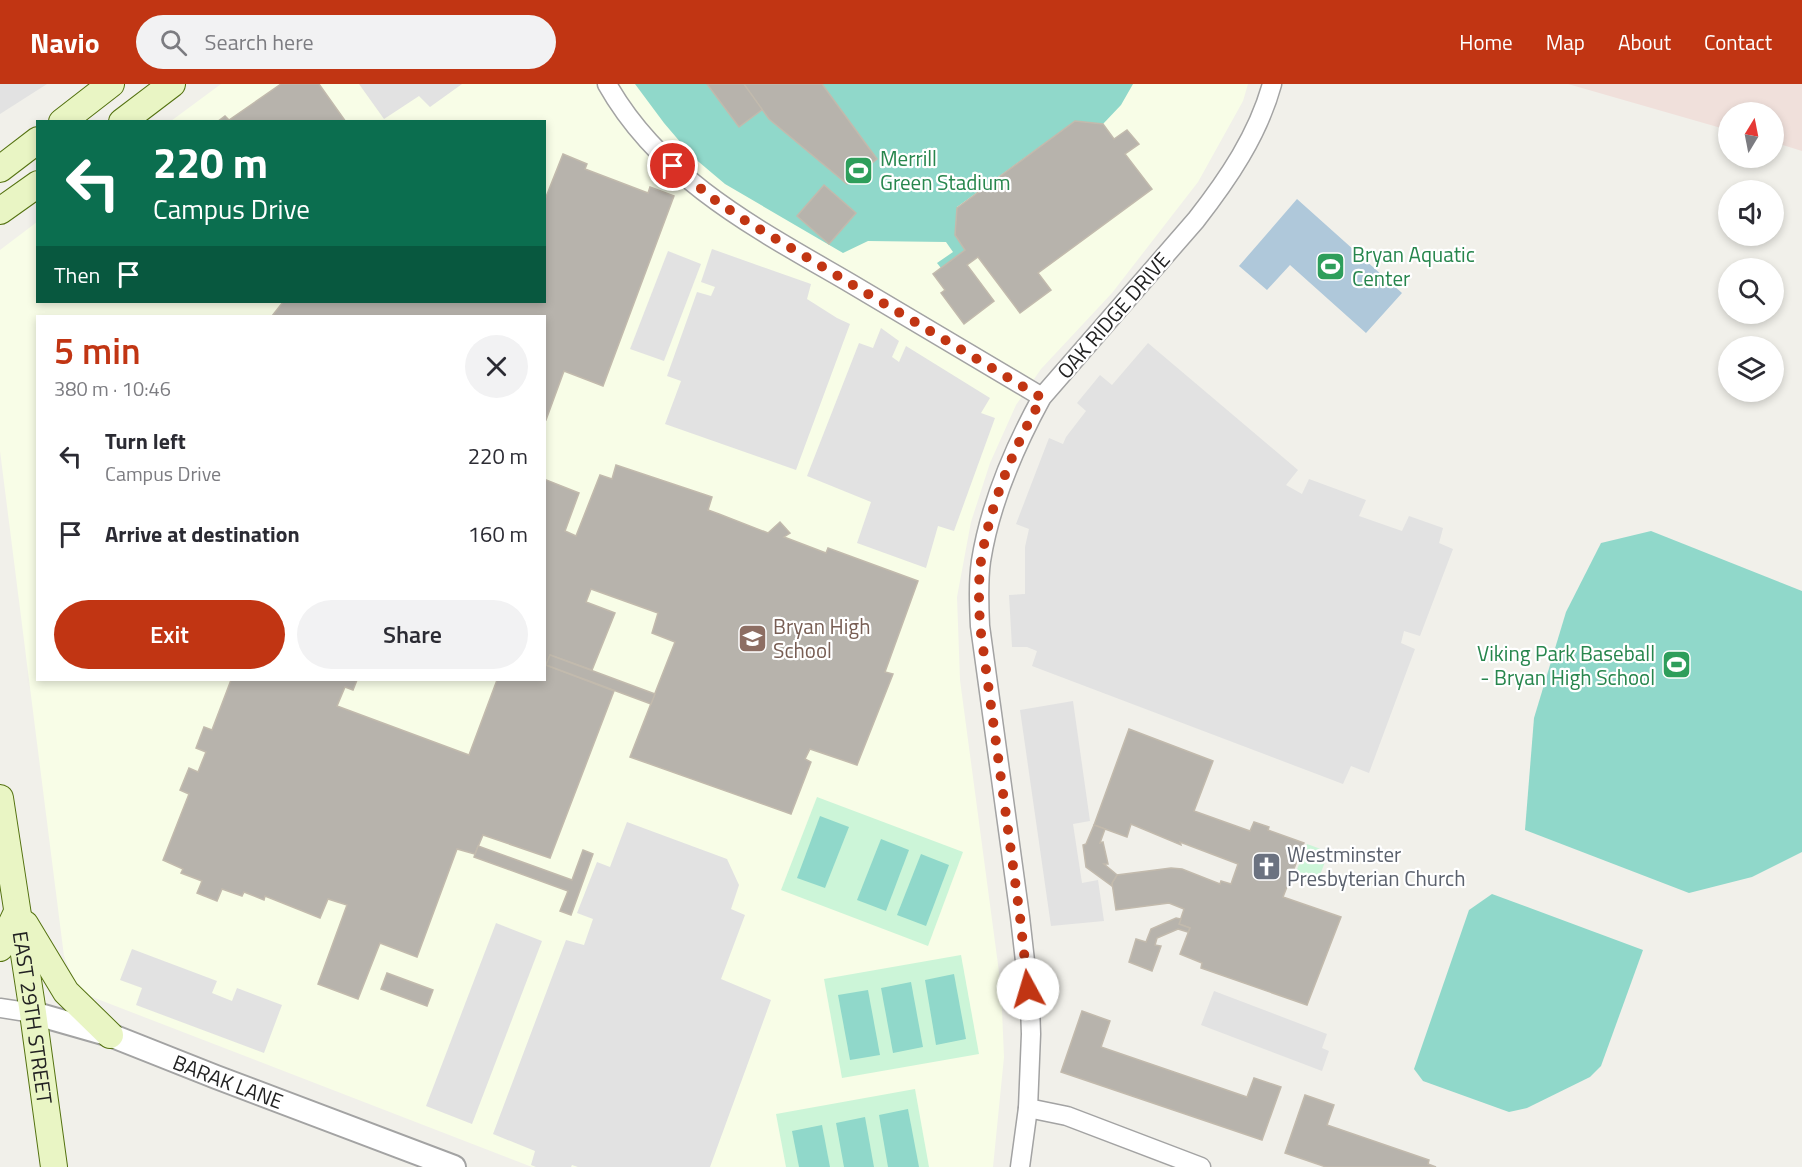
<!DOCTYPE html>
<meta charset="utf-8">
<style>
body{margin:0;font-family:"Titillium Web",sans-serif;background:#f2f2f3;color:#2b2b33;height:100vh;display:flex;flex-direction:column;font-size:22px;white-space:nowrap}
*{box-sizing:border-box;margin:0}
p{font-size:20px;color:#7c7c81}
.icon{flex:none;width:33px;height:33px;fill:none;stroke:currentColor;stroke-width:2;stroke-linecap:round;stroke-linejoin:round}
.map{position:relative;flex:1;overflow:hidden}
.drawer{position:absolute;left:36px;top:231px;width:510px;height:366px;display:flex;flex-direction:column;background:#fff;border-radius:0px;box-shadow:0 3px 9px #0003}
.drawer>*{flex:none}
.guide{position:absolute;left:36px;top:36px;width:510px;height:183px;border-radius:0px;box-shadow:0 3px 9px #0003;background:#0b6e4f;color:#fff;overflow:hidden}
.needle{width:39px;rotate:10deg}
.controls{position:absolute;left:1718px;top:18px;display:grid;gap:12px}
.controls a{display:grid;place-items:center;width:66px;height:66px;border-radius:50%;background:#fff;box-shadow:0 3px 9px #0003;font-size:30px}
.pin{position:absolute;display:grid;place-items:center;width:51px;height:51px;color:#fff;margin:-26px;border:3px solid #fff;border-radius:50%;box-shadow:0 2px 6px #0007}
.me{position:absolute;width:66px;margin:-33px;rotate:354deg;stroke-linejoin:round;filter:drop-shadow(0 0 4px #0008)}
.turn{display:flex;align-items:center;gap:21px;height:126px;padding:0 18px;font-size:27px}
.turn .icon{width:78px;height:78px;stroke-width:2.5}
.turn b{display:block;font-size:42px;line-height:51px}
.then{display:flex;align-items:center;height:57px;padding:0 18px;background:#0003;gap:12px;font-size:22px}
.round{display:grid;place-items:center;flex:none;width:63px;height:63px;border-radius:32px;background:#f2f2f3}
.overview{display:flex;align-items:center;justify-content:space-between;height:102px;padding:0 18px}
h1{font-size:36px;font-weight:600;line-height:45px;color:#c13513}
.action{display:flex;gap:12px;margin-top:auto;padding:12px 18px}
.action a{flex:1;height:69px;border-radius:36px;background:#c13513;color:#fff;font-size:24px;font-weight:600;line-height:69px;text-align:center}
.action a+a{background:#f2f2f3;color:#2b2b33}
ul{padding:0;list-style:none}
li{display:flex;align-items:center;gap:18px;height:78px;padding:0 18px}
li div{flex:1}
li b{display:block;font-size:22px}
li em{font-style:normal}
header{display:flex;align-items:center;gap:36px;box-sizing:border-box;height:84px;padding:0 30px;background:#c13513;color:#fff}
header strong{font-size:28px}
nav{display:flex;gap:33px;margin-inline-start:auto;font-size:21px}
.search{width:420px;height:54px;background:#f2f2f3;display:flex;align-items:center;gap:15px;box-sizing:border-box;padding:0 21px;border-radius:33px;color:#7c7c81;font-size:22px}
.map>svg:first-child{display:block}
.commercial{fill:#f0e0db}
.education{fill:#f8fde7;fill-rule:evenodd}
.park{fill:#ccf5d8}
.pitch{fill:#90d8ca}
.parking{fill:#e2e2e2}
.water{fill:#afc8da}
.building{fill:#b7b3ac;stroke:#c2baad;stroke-width:1.5}
.lines{fill:none;stroke-linecap:round;stroke-linejoin:round}
.minor-casing{stroke:#a3a3a3;stroke-width:21}
.tertiary-casing{stroke:#a3a3a3;stroke-width:26}
.secondary-casing{stroke:#547210;stroke-width:28}
.minor{stroke:#fff;stroke-width:18}
.tertiary{stroke:#fff;stroke-width:22}
.secondary{stroke:#e9f5c4;stroke-width:26}
.route{stroke:#c13513;stroke-width:10;stroke-dasharray:0 18}
.labels{text-anchor:middle;dominant-baseline:central;stroke-width:4.5;stroke-linejoin:round;paint-order:stroke}
.leisure-label{font-size:21px;fill:#27864d;stroke:#fff;text-anchor:start}
.street-label{font-size:21px;fill:#222;stroke:#fff}
.education-label{font-size:21px;fill:#785e54;stroke:#fff;text-anchor:start}
.worship-label{font-size:21px;fill:#5b616d;stroke:#fff;text-anchor:start}
</style>
<header>
<strong>Navio</strong>
<div class="search"><svg class="icon" aria-label="search" viewBox="0 0 24 24"><circle cx="10" cy="10" r="6"/><path d="M15 15l6 6"/></svg>Search here</div>
<nav><a>Home</a><a>Map</a><a>About</a><a>Contact</a></nav>
</header>
<div class="map">
<svg width="1802" height="1083" viewBox="0 0 1802 1083">
<rect width="100%" height="100%" fill="#f1f0ea"/>
<!-- commercial -->
<polygon class="commercial" points="1568,0 1802,0 1802,67 1773,58 1773,28 1728,28 1728,46"/>
<!-- education -->
<path class="education" d="M221,0H1248L1243,17L1198,98L1112,209L1041,285L1016,321L990,379L971,438L957,513L960,596L1001,903L1004,973L993,1083H532L87,911L73,894L64,872L0,367V166L37,138L38,218H544V38L171,37ZM38,232H544V596H38Z"/>
<!-- park -->
<g class="park">
<polygon points="817,713 963,768 928,862 781,806"/>
<polygon points="1307,760 1329,768 1316,801 1294,793"/>
<polygon points="961,871 979,970 842,994 824,895"/>
<polygon points="915,1005 929,1083 786,1083 776,1030"/>
</g>
<!-- pitch -->
<g class="pitch">
<polygon points="635,0 1133,0 1121,21 1103,40 1075,37 957,123 955,151 965,166 941,184 937,179 953,168 946,158 868,157 843,169 725,100 693,73 664,39"/>
<polygon points="1651,447 1802,507 1802,768 1752,793 1689,809 1525,746 1534,634 1566,528 1601,459"/>
<polygon points="820,732 849,743 825,804 797,794"/>
<polygon points="881,755 909,766 886,827 857,816"/>
<polygon points="921,770 949,781 926,842 897,831"/>
<polygon points="1492,810 1643,866 1601,982 1590,993 1527,1024 1509,1028 1423,997 1414,985 1469,826"/>
<polygon points="954,890 966,955 936,961 925,896"/>
<polygon points="911,898 923,963 893,969 881,904"/>
<polygon points="868,906 880,971 850,976 838,911"/>
<polygon points="908,1025 919,1083 888,1083 879,1031"/>
<polygon points="865,1033 874,1083 844,1083 836,1039"/>
<polygon points="822,1041 830,1083 799,1083 792,1047"/>
</g>
<!-- parking -->
<g class="parking">
<polygon points="0,0 47,0 0,30"/>
<polygon points="359,0 462,0 430,23 419,12 384,35"/>
<polygon points="712,165 811,200 807,215 837,234 850,240 796,386 665,340 681,297 667,292 697,208 711,212 715,203 701,198"/>
<polygon points="668,167 701,180 664,277 630,265"/>
<polygon points="881,244 899,257 892,273 899,278 906,262 990,314 981,329 995,334 954,447 938,442 926,484 857,459 871,418 807,392 859,259 873,264"/>
<polygon points="1148,259 1298,386 1286,401 1302,410 1309,395 1366,416 1359,432 1402,447 1409,432 1443,444 1439,459 1453,465 1420,552 1404,547 1401,559 1415,565 1369,689 1351,682 1343,700 1032,582 1037,567 1027,563 1012,563 1009,511 1025,510 1025,463 1029,445 1016,440 1049,354 1063,360 1066,353 1086,327 1077,319 1100,291 1112,301"/>
<polygon points="1073,617 1090,737 1073,740 1082,799 1098,796 1104,837 1051,842 1020,626"/>
<polygon points="627,738 727,775 739,801 731,825 745,831 721,895 771,916 710,1083 578,1083 572,1081 571,1083 536,1083 531,1081 535,1067 493,1050 566,856 584,861 593,835 577,829 597,778 610,783"/>
<polygon points="496,839 542,857 472,1040 426,1022"/>
<polygon points="132,865 217,897 212,909 232,917 237,904 282,921 264,969 136,921 142,904 120,896"/>
<polygon points="1214,907 1327,950 1322,964 1329,967 1322,987 1201,941"/>
</g>
<!-- water -->
<polygon class="water" points="1297,115 1402,209 1366,249 1290,181 1267,206 1239,182"/>
<!-- building -->
<g class="building">
<polygon points="281,0 319,0 346,38 217,38 225,32 229,36"/>
<polygon points="707,0 744,0 763,25 739,43"/>
<polygon points="744,0 822,0 877,75 847,100 769,35"/>
<polygon points="1075,37 1103,40 1114,55 1127,46 1139,60 1125,70 1152,105 1038,189 1051,206 1020,229 978,173 967,181 994,217 964,240 941,209 945,206 933,190 965,166 955,151 957,124"/>
<polygon points="563,70 587,80 585,85 648,109 650,103 674,112 603,302 564,287 546,336 544,335 544,232 272,232 283,218 544,218 544,118"/>
<polygon points="824,101 856,129 829,160 797,132"/>
<polygon points="616,381 712,413 708,426 719,430 768,449 780,438 790,449 784,453 826,469 828,464 918,497 885,588 893,590 857,681 810,665 805,675 811,678 791,730 630,673 675,558 652,549 658,529 591,505 586,518 615,529 592,586 550,571 546,581 614,607 550,774 483,751 475,770 457,765 417,873 380,859 358,915 318,900 347,821 328,815 320,834 265,812 264,816 244,808 242,812 222,805 217,817 197,809 202,797 181,789 183,785 163,776 189,710 180,706 189,684 198,688 206,668 196,664 204,643 212,646 231,596 357,596 353,606 345,603 337,622 469,671 497,596 544,596 544,395 579,409 565,447 576,452 600,391 612,395"/>
<polygon points="550,571 655,610 651,620 546,581"/>
<polygon points="1129,645 1213,677 1194,727 1250,747 1254,738 1269,743 1268,746 1304,759 1283,813 1341,833 1307,921 1201,884 1202,879 1180,870 1190,844 1179,840 1184,825 1169,819 1116,826 1112,799 1117,791 1171,784 1182,785 1220,800 1221,797 1231,800 1238,780 1180,758 1181,761 1131,740 1127,753 1094,741"/>
<polygon points="1094,741 1105,745 1100,759 1103,758 1108,780 1104,780 1117,791 1112,799 1112,802 1086,783 1083,761 1086,760"/>
<polygon points="478,762 572,796 583,766 593,770 571,831 560,827 568,807 474,773"/>
<polygon points="1176,834 1181,835 1179,840 1190,844 1188,848 1178,845 1157,854 1155,861 1161,862 1152,887 1129,878 1136,855 1146,858 1151,845"/>
<polygon points="387,889 433,906 427,922 381,905"/>
<polygon points="1082,927 1110,937 1101,963 1247,1013 1254,994 1281,1003 1262,1056 1061,988"/>
<polygon points="1305,1011 1334,1021 1327,1041 1429,1076 1428,1080 1436,1083 1326,1083 1285,1069"/>
</g>
<g class="lines">
<defs>
<g id="minor">
<path d="M607,0C661,96 759,146 850,199C914,237 978,275 1042,313"/>
<polyline points="0,924 33,929"/>
<polyline points="1028,1024 1067,1032 1201,1083"/>
<path d="M1020,1083L1028,1024L1031,950L1030,921L1020,833L980,542C979,520 978,499 981,477C990,420 1014,364 1042,313L1196,136C1228,95 1258,51 1272,0"/>
</g>
<g id="tertiary">
<path id="s1" d="M33,929L110,951L216,993L454,1083"/>
</g>
<g id="secondary">
<polyline points="62,38 111,0"/>
<polyline points="122,38 172,0"/>
<polyline points="0,85 38,56"/>
<polyline points="0,127 38,100"/>
<path id="s2" d="M0,714L33,929L54,1083"/>
<polyline points="25,840 66,908 110,951"/>
<polyline points="0,864 17,828"/>
</g>
</defs>
<!-- minor casing -->
<use href="#minor" class="minor-casing"/>
<!-- tertiary casing -->
<use href="#tertiary" class="tertiary-casing"/>
<!-- secondary casing -->
<use href="#secondary" class="secondary-casing"/>
<!-- minor -->
<use href="#minor" class="minor"/>
<!-- tertiary -->
<use href="#tertiary" class="tertiary"/>
<!-- secondary -->
<use href="#secondary" class="secondary"/>
</g>
<g class="lines">
<!-- route -->
<path class="route" d="M673,82L715,116L746,137L1042,314C1014,363 990,420 981,477C978,498 979,520 980,542L1020,833L1028,905"/>
</g>
<!-- icons -->
<defs>
<symbol id="stadium-square" viewBox="-11 -11 22 22"><rect x="-9" y="-9" width="18" height="18" rx="4" fill="#2e9e5b" stroke="#fff"/><path d="M0-5a6.5 5 0 1 0 0 10a6.5 5 0 1 0 0-10ZM-3.5-1.8h7v3.6h-7Z" fill="#fff"/></symbol>
<symbol id="school-square" viewBox="-11 -11 22 22"><rect x="-9" y="-9" width="18" height="18" rx="4" fill="#8d6e63" stroke="#fff"/><path d="M0-5L7-2L0 1L-7-2ZM-4 1L0 2.5L4 1V4Q0 6-4 4Z" fill="#fff"/></symbol>
<symbol id="church-square" viewBox="-11 -11 22 22"><rect x="-9" y="-9" width="18" height="18" rx="4" fill="#6b7280" stroke="#fff"/><path d="M-1.2-6h2.4v3.5h3.3v2.4h-3.3V6h-2.4V-.1h-3.3v-2.4h3.3Z" fill="#fff"/></symbol>
</defs>
<g fill-rule="evenodd">
<use href="#stadium-square" x="842" y="70" width="33" height="33"/>
<use href="#stadium-square" x="1314" y="166" width="33" height="33"/>
<use href="#school-square" x="736" y="538" width="33" height="33"/>
<use href="#stadium-square" x="1660" y="564" width="33" height="33"/>
<use href="#church-square" x="1250" y="766" width="33" height="33"/>
</g>
<g class="labels">
<!-- leisure labels -->
<g class="leisure-label">
<text x="880" y="74">Merrill<tspan x="880" dy="24">Green Stadium</tspan></text>
<text x="1352" y="170">Bryan Aquatic<tspan x="1352" dy="24">Center</tspan></text>
<text x="1655" y="569" text-anchor="end">Viking Park Baseball<tspan x="1655" dy="24">- Bryan High School</tspan></text>
</g>
<!-- street labels -->
<g class="street-label">
<text transform="translate(1113 231) rotate(-49)">OAK RIDGE DRIVE</text>
<text stroke="none"><textPath href="#s2" startOffset="222">EAST 29TH STREET</textPath></text>
<text stroke="none"><textPath href="#s1" startOffset="207">BARAK LANE</textPath></text>
</g>
<!-- education labels -->
<g class="education-label">
<text x="773" y="542">Bryan High<tspan x="773" dy="24">School</tspan></text>
</g>
<!-- worship labels -->
<g class="worship-label">
<text x="1287" y="770">Westminster<tspan x="1287" dy="24">Presbyterian Church</tspan></text>
</g>
</g>
</svg>
<div class="controls">
<a><svg class="needle" viewBox="-14 -14 28 28"><path d="M0-13l5 13h-10z" fill="#e53935"/><path d="M0 13l5-13h-10z" fill="#7c7c81"/></svg></a>
<a><svg class="icon" aria-label="sound" viewBox="0 0 24 24"><path d="M4 9h4l5-4v14l-5-4H4zM17 9q2 3 0 6"/></svg></a>
<a><svg class="icon" aria-label="search" viewBox="0 0 24 24"><circle cx="10" cy="10" r="6"/><path d="M15 15l6 6"/></svg></a>
<a><svg class="icon" aria-label="layers" viewBox="0 0 24 24"><path d="M12 4l9 5-9 5-9-5zM3 14l9 5 9-5"/></svg></a>
</div>
<div class="pin" style="left:673px;top:82px;background:#d93025"><svg class="icon" aria-label="arrive" viewBox="0 0 24 24"><path d="M6 21V4h12l-3 4 3 4H6"/></svg></div>
<svg class="me" style="left:1028px;top:905px" viewBox="-20 -20 40 40"><circle r="19" fill="#fff"/><path d="M0-13L10 11 0 6-10 11z" fill="#c13513"/></svg>
<div class="guide">
<div class="turn"><svg class="icon" aria-label="left" viewBox="0 0 24 24"><path d="M17 20v-9H6M10 6l-5 5 5 5"/></svg><div><b>220 m</b>Campus Drive</div></div>
<div class="then">Then<svg class="icon" aria-label="arrive" viewBox="0 0 24 24"><path d="M6 21V4h12l-3 4 3 4H6"/></svg></div>
</div>
<section class="drawer">
<div class="overview"><div><h1>5 min</h1><p>380 m · 10:46</p></div><a class="round"><svg class="icon" aria-label="close" viewBox="0 0 24 24"><path d="M6 6l12 12M18 6L6 18"/></svg></a></div>
<ul>
<li><svg class="icon" aria-label="left" viewBox="0 0 24 24"><path d="M17 20v-9H6M10 6l-5 5 5 5"/></svg><div><b>Turn left</b><p>Campus Drive</p></div><em>220 m</em></li>
<li><svg class="icon" aria-label="arrive" viewBox="0 0 24 24"><path d="M6 21V4h12l-3 4 3 4H6"/></svg><div><b>Arrive at destination</b></div><em>160 m</em></li>
</ul>
<div class="action"><a>Exit</a><a>Share</a></div>
</section>
</div>
